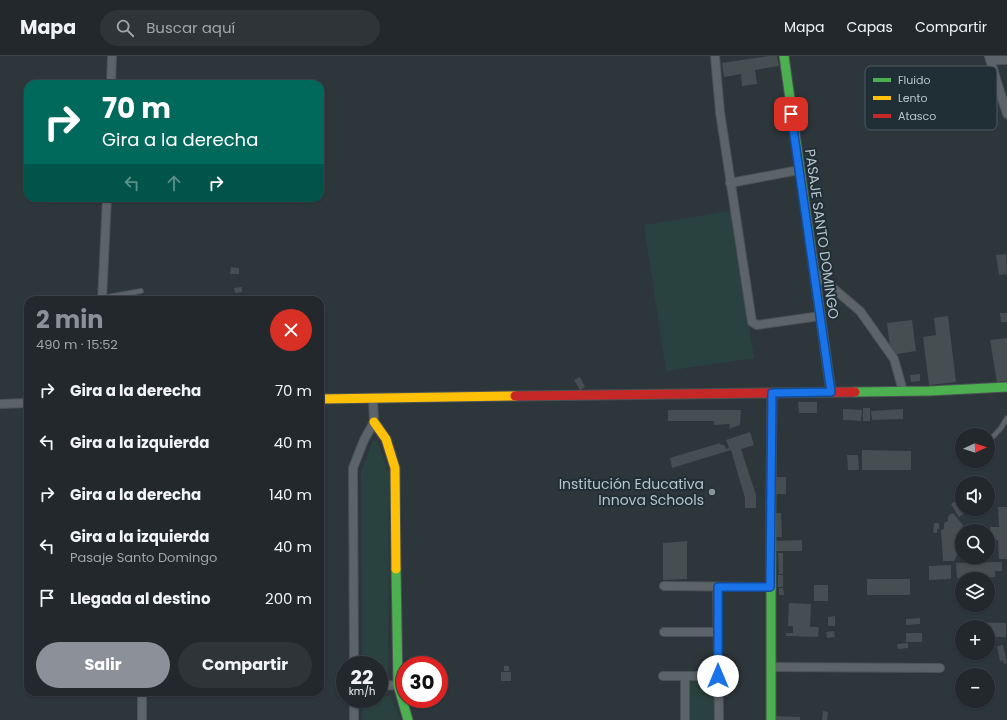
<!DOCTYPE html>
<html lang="es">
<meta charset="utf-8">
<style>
body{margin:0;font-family:Poppins,sans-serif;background:#2e3438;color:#f1f3f6;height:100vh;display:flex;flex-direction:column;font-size:15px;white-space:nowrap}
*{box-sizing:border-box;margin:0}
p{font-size:13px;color:#a2a6a9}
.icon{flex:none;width:22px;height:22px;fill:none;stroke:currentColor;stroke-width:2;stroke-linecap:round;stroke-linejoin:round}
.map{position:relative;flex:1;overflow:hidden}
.panel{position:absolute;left:24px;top:240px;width:300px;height:400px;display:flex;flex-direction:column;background:#22282c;border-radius:12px;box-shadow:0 1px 3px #0004,0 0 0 1px #3f4448}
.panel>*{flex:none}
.hud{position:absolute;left:24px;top:24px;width:300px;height:122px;border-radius:12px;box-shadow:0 1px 3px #0004,0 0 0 1px #3f4448;background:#00695c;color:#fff;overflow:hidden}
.needle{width:26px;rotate:87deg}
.tools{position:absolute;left:955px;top:372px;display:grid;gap:8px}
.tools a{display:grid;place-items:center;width:40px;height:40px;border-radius:50%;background:#22282c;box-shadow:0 1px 3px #0004,0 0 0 1px #3f4448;font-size:20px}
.speed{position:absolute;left:336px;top:600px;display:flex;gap:8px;font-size:20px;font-weight:700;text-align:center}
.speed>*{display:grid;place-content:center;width:52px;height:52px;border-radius:50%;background:#22282c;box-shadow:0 1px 3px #0004,0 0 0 1px #3f4448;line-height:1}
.speed small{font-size:10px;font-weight:400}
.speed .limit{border:6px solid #d22;background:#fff;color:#111}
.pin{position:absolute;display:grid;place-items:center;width:34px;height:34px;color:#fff;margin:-17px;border-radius:8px;box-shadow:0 2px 6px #0006}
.me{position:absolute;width:44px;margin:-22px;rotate:0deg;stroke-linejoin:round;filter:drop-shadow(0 0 3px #0008)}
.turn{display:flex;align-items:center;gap:14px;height:84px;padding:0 12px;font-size:18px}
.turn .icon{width:52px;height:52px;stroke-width:2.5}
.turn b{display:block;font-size:28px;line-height:34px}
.lanes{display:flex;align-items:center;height:38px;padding:0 12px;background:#0003;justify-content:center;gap:20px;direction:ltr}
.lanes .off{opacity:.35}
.round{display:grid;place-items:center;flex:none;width:42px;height:42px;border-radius:21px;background:#2e3438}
.overview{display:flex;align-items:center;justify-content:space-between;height:68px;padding:0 12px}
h1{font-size:24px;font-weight:700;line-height:30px;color:#8c9099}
.primary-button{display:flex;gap:8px;margin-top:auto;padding:8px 12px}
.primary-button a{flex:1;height:46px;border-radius:24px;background:#8c9099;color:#fff;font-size:16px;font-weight:700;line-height:46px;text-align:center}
.primary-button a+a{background:#2e3438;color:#f1f3f6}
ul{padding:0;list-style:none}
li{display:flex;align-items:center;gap:12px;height:52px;padding:0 12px}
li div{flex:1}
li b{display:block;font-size:15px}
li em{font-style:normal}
header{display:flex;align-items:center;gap:24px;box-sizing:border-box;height:56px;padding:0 20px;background:#22282c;border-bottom:1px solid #3f4448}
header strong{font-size:19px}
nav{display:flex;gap:22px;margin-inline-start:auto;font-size:14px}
.search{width:280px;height:36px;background:#2e3438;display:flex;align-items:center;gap:10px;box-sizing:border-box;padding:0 14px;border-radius:22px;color:#a2a6a9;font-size:15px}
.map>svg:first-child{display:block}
.green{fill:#2a423f}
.building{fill:#464e52}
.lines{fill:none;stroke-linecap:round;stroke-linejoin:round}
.lane-casing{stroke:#4b5255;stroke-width:6}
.street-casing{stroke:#4b5255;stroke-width:10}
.fast-casing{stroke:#4b5255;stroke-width:11}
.slow-casing{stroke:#4b5255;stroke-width:11}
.jam-casing{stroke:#4b5255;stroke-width:11}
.lane{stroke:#5d6469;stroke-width:4}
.street{stroke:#5d6469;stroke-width:8}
.fast{stroke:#4caf50;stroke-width:9}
.slow{stroke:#ffc107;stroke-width:9}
.jam{stroke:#c62828;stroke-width:9}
.route-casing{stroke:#114b97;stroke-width:10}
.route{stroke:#1a73e8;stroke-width:7}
.poi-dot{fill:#879299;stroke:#202e36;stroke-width:1.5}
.labels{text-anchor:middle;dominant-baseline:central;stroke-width:4;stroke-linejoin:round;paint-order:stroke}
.street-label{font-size:14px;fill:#b8c4cb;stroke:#202e36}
.poi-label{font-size:14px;fill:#b8c4cb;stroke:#202e36;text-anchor:end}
.key{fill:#202e36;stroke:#4e5b63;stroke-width:1}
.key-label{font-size:11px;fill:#b8c4cb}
</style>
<header>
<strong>Mapa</strong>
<div class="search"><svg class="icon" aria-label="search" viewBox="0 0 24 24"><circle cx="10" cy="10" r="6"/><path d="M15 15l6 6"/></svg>Buscar aquí</div>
<nav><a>Mapa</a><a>Capas</a><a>Compartir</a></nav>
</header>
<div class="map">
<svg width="1007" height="664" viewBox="0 0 1007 664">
<rect width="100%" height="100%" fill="#2d363b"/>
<!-- green -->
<g class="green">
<polygon points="731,155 754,302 666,315 644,169"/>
<polygon points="373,385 377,385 389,417 388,618 379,618 379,609 362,609 361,416"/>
<polygon points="687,622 715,623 715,664 688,664"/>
<polygon points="379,640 390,640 401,664 362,664 363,643 379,643"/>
</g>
<!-- building -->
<g class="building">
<polygon points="769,0 777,0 779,10 755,14 757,28 742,30 741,18 724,21 722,7"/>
<polygon points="1006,198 1007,218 999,219 996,199"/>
<polygon points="231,211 239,212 239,218 230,218"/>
<polygon points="242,231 242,236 235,237 234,232"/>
<polygon points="1000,257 1007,257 1007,266 1001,266"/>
<polygon points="948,260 956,326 929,329 923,281 936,279 934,262"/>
<polygon points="912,264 916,295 891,299 887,267"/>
<polygon points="1007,282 1007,325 997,326 990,284"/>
<polygon points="920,318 920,325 911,326 910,319"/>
<polygon points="580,321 585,331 580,334 574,324"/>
<polygon points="798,346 817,346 817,357 799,357"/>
<rect x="863" y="352" width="7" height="13"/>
<polygon points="843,353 862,354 861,365 843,364"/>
<polygon points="903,353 903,363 872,364 871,355"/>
<polygon points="668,354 741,354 740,369 729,373 730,368 714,369 714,365 668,365"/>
<polygon points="750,376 754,389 741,393 756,439 756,452 745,452 745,442 731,394 672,412 670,402 720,387 721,389 724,389 726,393 729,392 726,384"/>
<polygon points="862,394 911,395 911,414 862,414"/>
<polygon points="847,399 858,399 859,414 848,414"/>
<polygon points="773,421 786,421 786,438 774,438"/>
<polygon points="962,441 962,453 971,453 959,461 951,448"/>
<polygon points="998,451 1007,451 1007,503 999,503 998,484 991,485 990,471 999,471"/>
<polygon points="772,457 781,457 782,481 773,481"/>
<polygon points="953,457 963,469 957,485 958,497 954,505 943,505 941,474 944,473 944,467 948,465 948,462 949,459"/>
<polygon points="934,467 939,467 939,473 937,473 937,477 933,477"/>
<polygon points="802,484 802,495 772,495 771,485"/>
<polygon points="687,485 687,523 663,524 663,487"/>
<polygon points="778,497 783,497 783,518 779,518"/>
<polygon points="1002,506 1002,515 995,515 995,521 957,522 956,507"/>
<polygon points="951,509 951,523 929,524 929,510"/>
<rect x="778" y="519" width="5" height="12"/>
<rect x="867" y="523" width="43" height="16"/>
<rect x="814" y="529" width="14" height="16"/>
<polygon points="779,532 783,532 784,539 779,539"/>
<polygon points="789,547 811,548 810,571 819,571 818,581 786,580 786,577 793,577 793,570 788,570"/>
<polygon points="835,560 835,570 828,570 828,561"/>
<polygon points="920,562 920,568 906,569 906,563"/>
<polygon points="969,566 1006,567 1006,581 988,581 988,571 969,571"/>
<polygon points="834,575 835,581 827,582 826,576"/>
<rect x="906" y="577" width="16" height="9"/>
<polygon points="908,587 908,592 898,593 897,588"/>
<polygon points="1003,589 1007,607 1004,608 1003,604 1000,605 997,590"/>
<rect x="504" y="610" width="5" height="5"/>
<rect x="501" y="616" width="10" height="9"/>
<polygon points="823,655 828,656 827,664 822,664"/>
<polygon points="774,660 800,661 800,664 774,664"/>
</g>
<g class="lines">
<defs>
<g id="lane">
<polyline points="102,242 141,235"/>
<polyline points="988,386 1001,372 1007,362"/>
</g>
<g id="street">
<polyline points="715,0 720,56 752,266 757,269 820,260"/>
<polyline points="989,0 1007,58"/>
<polyline points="990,4 1007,4"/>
<polyline points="111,28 112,0"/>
<polyline points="730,127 799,114"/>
<polyline points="814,216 860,255 894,303 903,335"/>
<polyline points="102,244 107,142"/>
<polyline points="0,348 28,347"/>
<polyline points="664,530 770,531"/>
<polyline points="717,531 719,664"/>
<polyline points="664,576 718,576"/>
<polyline points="354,609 353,412 364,384 374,366 373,343"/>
<polyline points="771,611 940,612"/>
<polyline points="663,620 718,620"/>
<polyline points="685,620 685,664"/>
<polyline points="379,630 398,629"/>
<polyline points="142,636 142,664"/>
<polyline points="354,664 354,643"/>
</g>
<g id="fast">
<polyline points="784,0 831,336"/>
<polyline points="855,336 929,335 1007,331"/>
<polyline points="771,447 771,664"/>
<polyline points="396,513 398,629 408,664"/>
</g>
<g id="slow">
<polyline points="320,343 515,340"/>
<polyline points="374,366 386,383 395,412 396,513"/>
</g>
<g id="jam">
<polyline points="515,340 855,336"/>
<polyline points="771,447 772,337"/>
</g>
</defs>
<!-- lane casing -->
<use href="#lane" class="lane-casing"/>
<!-- street casing -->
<use href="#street" class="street-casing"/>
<!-- fast casing -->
<use href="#fast" class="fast-casing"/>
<!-- slow casing -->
<use href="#slow" class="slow-casing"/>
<!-- jam casing -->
<use href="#jam" class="jam-casing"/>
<!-- lane -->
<use href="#lane" class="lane"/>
<!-- street -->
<use href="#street" class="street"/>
<!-- fast -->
<use href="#fast" class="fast"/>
<!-- slow -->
<use href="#slow" class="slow"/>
<!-- jam -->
<use href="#jam" class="jam"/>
</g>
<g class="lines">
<defs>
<polyline id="route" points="718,620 718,531 770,531 772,337 831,336 791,58"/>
</defs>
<!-- route casing -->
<use href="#route" class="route-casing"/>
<!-- route -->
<use href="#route" class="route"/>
</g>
<!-- markers -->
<circle class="poi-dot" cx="712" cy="436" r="4"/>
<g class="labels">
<!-- street labels -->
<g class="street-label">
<text transform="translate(822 178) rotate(82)">PASAJE SANTO DOMINGO</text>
</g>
<!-- poi labels -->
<g class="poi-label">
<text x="704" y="428">Institución Educativa<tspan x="704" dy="16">Innova Schools</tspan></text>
</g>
</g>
<!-- legend -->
<rect x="865" y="10" width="132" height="64" rx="6" class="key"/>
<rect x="873" y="22" width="18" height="4" fill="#4caf50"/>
<rect x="873" y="40" width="18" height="4" fill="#ffc107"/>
<rect x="873" y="58" width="18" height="4" fill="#c62828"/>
<g class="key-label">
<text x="898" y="28">Fluido</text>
<text x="898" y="46">Lento</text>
<text x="898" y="64">Atasco</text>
</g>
</svg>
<div class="tools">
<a><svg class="needle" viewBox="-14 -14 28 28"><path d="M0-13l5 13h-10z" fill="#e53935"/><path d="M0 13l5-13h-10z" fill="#a2a6a9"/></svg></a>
<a><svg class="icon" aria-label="sound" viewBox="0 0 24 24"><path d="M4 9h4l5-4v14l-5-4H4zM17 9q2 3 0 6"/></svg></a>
<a><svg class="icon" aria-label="search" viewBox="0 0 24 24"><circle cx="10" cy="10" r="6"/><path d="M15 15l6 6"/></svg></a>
<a><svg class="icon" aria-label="layers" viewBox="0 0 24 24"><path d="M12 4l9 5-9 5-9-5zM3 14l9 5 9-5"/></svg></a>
<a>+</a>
<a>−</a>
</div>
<div class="speed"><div>22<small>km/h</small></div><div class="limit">30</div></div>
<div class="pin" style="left:791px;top:58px;background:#d93025"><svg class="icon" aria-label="arrive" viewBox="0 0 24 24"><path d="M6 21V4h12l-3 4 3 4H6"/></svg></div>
<svg class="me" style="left:718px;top:620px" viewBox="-20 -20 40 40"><circle r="19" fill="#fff"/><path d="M0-13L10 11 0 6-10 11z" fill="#1a73e8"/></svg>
<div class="hud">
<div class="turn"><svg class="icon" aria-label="right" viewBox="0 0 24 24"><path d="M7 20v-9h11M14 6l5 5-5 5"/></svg><div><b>70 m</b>Gira a la derecha</div></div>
<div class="lanes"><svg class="icon off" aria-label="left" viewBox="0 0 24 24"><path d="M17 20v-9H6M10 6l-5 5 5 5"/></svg><svg class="icon off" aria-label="ahead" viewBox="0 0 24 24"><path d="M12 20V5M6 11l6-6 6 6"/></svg><svg class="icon" aria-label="right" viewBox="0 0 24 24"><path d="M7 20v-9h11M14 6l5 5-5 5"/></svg></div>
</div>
<section class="panel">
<div class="overview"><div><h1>2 min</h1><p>490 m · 15:52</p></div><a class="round" style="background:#d93025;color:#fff"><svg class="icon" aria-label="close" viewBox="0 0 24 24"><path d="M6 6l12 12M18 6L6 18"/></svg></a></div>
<ul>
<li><svg class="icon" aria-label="right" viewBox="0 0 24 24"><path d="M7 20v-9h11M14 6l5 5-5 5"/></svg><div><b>Gira a la derecha</b></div><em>70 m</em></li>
<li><svg class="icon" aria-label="left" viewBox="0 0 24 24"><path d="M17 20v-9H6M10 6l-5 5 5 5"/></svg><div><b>Gira a la izquierda</b></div><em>40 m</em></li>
<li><svg class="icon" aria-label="right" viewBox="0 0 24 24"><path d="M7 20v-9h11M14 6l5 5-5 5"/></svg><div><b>Gira a la derecha</b></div><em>140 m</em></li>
<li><svg class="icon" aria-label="left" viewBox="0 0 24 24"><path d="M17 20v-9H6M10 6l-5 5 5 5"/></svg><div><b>Gira a la izquierda</b><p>Pasaje Santo Domingo</p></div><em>40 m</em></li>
<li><svg class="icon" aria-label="arrive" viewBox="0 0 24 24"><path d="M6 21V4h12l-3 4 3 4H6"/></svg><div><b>Llegada al destino</b></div><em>200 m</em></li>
</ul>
<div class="primary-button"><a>Salir</a><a>Compartir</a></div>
</section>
</div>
